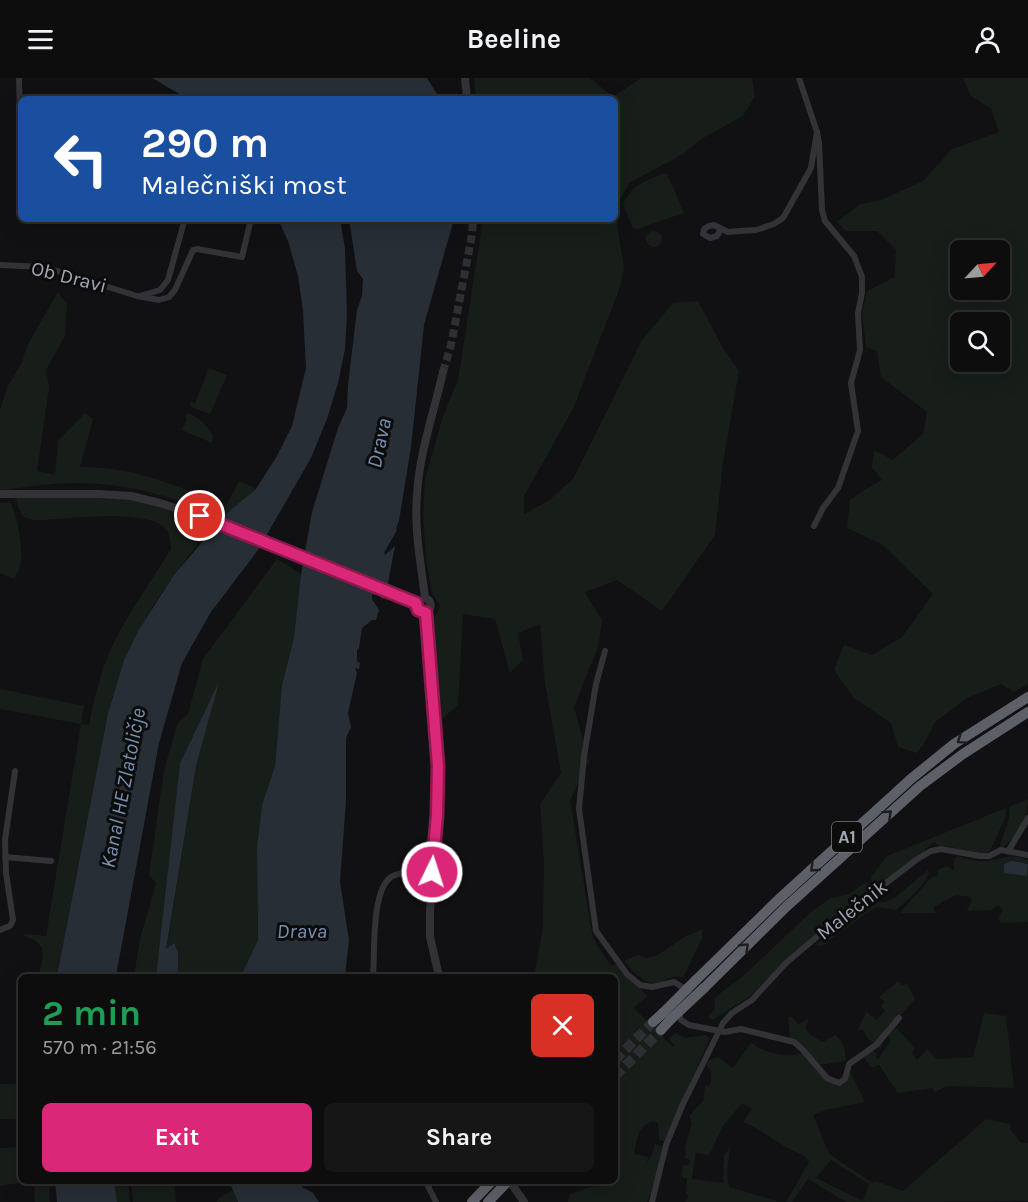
<!DOCTYPE html>
<meta charset="utf-8">
<style>
body{margin:0;font-family:Karla,sans-serif;background:#161617;color:#f1f3f6;height:100vh;display:flex;flex-direction:column;font-size:22px;white-space:nowrap}
*{box-sizing:border-box;margin:0}
p{font-size:20px;color:#9a9c9e}
.icon{flex:none;width:33px;height:33px;fill:none;stroke:currentColor;stroke-width:2;stroke-linecap:round;stroke-linejoin:round}
.map{position:relative;flex:1;overflow:hidden}
.side{position:absolute;left:18px;top:896px;width:600px;height:210px;display:flex;flex-direction:column;background:#0d0d0e;border-radius:9px;box-shadow:0 6px 24px #0002,0 0 0 2px #2d2d2e}
.side>*{flex:none}
.guide{position:absolute;left:18px;top:18px;width:600px;height:126px;border-radius:9px;box-shadow:0 6px 24px #0002,0 0 0 2px #2d2d2e;background:#1a4fa0;color:#fff;overflow:hidden}
.needle{width:39px;rotate:64deg}
.tools{position:absolute;left:950px;top:162px;display:grid;gap:12px}
.tools a{display:grid;place-items:center;width:60px;height:60px;border-radius:9px;background:#0d0d0e;box-shadow:0 6px 24px #0002,0 0 0 2px #2d2d2e;font-size:30px}
.pin{position:absolute;display:grid;place-items:center;width:51px;height:51px;color:#fff;margin:-26px;border:3px solid #fff;border-radius:50%;box-shadow:0 2px 6px #0007}
.me{position:absolute;width:66px;margin:-33px;rotate:4deg;stroke-linejoin:round;filter:drop-shadow(0 0 4px #0008)}
.turn{display:flex;align-items:center;gap:21px;height:126px;padding:0 24px;font-size:27px}
.turn .icon{width:78px;height:78px;stroke-width:2.5}
.turn b{display:block;font-size:42px;line-height:51px}
.round{display:grid;place-items:center;flex:none;width:63px;height:63px;border-radius:9px;background:#161617}
.overview{display:flex;align-items:center;justify-content:space-between;height:102px;padding:0 24px}
h1{font-size:36px;font-weight:700;line-height:45px;color:#1e9e55}
.action{display:flex;gap:12px;margin-top:auto;padding:12px 24px}
.action a{flex:1;height:69px;border-radius:9px;background:#db2777;color:#fff;font-size:24px;font-weight:700;line-height:69px;text-align:center}
.action a+a{background:#161617;color:#f1f3f6}
header{display:flex;justify-content:space-between;align-items:center;height:78px;padding:0 24px;background:#0d0d0e;font-size:27px;font-weight:700}
.map>svg:first-child{display:block}
.green{fill:#171d19;fill-rule:evenodd}
.water{fill:#282e36}
.lines{fill:none;stroke-linecap:round;stroke-linejoin:round}
.tertiary-tunnel{stroke:#2e2f33;stroke-width:8;stroke-dasharray:8 4;stroke-linecap:butt}
.motorway-tunnel{stroke:#2e2f33;stroke-width:10;stroke-dasharray:10 5;stroke-linecap:butt}
.minor{stroke:#323237;stroke-width:6}
.tertiary{stroke:#323237;stroke-width:8}
.motorway{stroke:#5e6068;stroke-width:10}
.motorway-bridge{stroke:#5e6068;stroke-width:10}
.oneway{stroke:#1c1d1f}
.route-casing{stroke:#8e194d;stroke-width:15}
.route{stroke:#db2777;stroke-width:10}
.labels{text-anchor:middle;dominant-baseline:central;stroke-width:6;stroke-linejoin:round;paint-order:stroke}
.shield{fill:#0c0c0d;stroke:#757881;stroke-width:1.5}
.shield-label{font-size:18px;font-weight:bold;fill:#a2a6b3}
.street-label{font-size:20px;fill:#a2a6b3;stroke:#0c0c0d}
.water-label{font-size:21px;font-style:italic;fill:#7990af;stroke:#0c0c0d}
</style>
<header><svg class="icon" aria-label="menu" viewBox="0 0 24 24"><path d="M4 6h16M4 12h16M4 18h16"/></svg>Beeline<svg class="icon" aria-label="person" viewBox="0 0 24 24"><circle cx="12" cy="8" r="4"/><path d="M4 21q1-7 8-7t8 7"/></svg></header>
<div class="map">
<svg width="1028" height="1124" viewBox="0 0 1028 1124">
<rect width="100%" height="100%" fill="#111113"/>
<!-- green -->
<g class="green">
<polygon points="474,0 590,0 613,19 641,0 752,0 755,18 743,38 703,60 683,76 629,105 615,132 615,21 476,21"/>
<path d="M963,0H1028V606L1014,614L1001,606L967,620L935,644L925,664L917,675L898,669L891,645L854,620L834,592L844,567L872,577L902,559L933,516L883,467L847,450L850,422L864,412L882,402L872,389L874,372L893,382L923,356L927,334L881,299L877,274L866,269L862,235L867,213L895,199L896,172L877,153H846L837,144L860,126L881,122L923,103L952,71L999,54L991,31L971,18ZM999,172V212H960V172ZM960,244H999V284H960Z"/>
<path d="M662,96H667L684,135L637,151L633,150L623,127C630,108 645,103 662,96Z"/>
<path d="M615,133L624,190L620,209L573,331L524,418V436L548,423L573,401L642,262L673,225L698,223L723,270L739,293L723,385L715,457L662,533L617,502L585,514L602,543L598,569L574,629L589,683L570,722L593,860L611,888L617,886L647,918L634,930L673,969L674,967L669,961L675,955L685,960L705,957L710,960L664,1063L659,1062L658,1045L654,1043C638,1046 637,1062 634,1076L648,1079L647,1085L651,1079L655,1066L662,1068L655,1102L647,1124H568L569,1116L601,1106V1103L615,1102V898H534L543,850L544,783L540,726L561,695L545,605L540,546L518,555L523,582L510,595L495,541L463,536L458,627L442,641L432,541L437,536L440,527L432,515L426,481L423,437L425,401L443,338L458,302L483,141H615Z"/>
<circle cx="654" cy="161" r="8"/>
<path d="M58,214L67,226L65,258L46,292L49,310L37,393L55,397L58,363L85,335L93,341L80,389C136,388 175,409 227,426L239,403L256,411L223,439C178,420 124,404 74,405C50,405 24,410 0,412V331L8,308L22,284L27,268Z"/>
<polygon points="209,290 227,297 210,336 191,329 190,324 195,325"/>
<polygon points="189,335 202,343 213,357 212,365 182,352 187,340 184,338"/>
<path d="M97,419L132,422L157,427L213,446L174,497L155,525L138,553L124,582L108,635L57,898H38L43,879L42,869L36,863L21,856L46,858L81,646L0,631V611L84,628L81,646L89,647C94,621 100,595 111,571C127,536 151,504 171,471C171,463 170,455 164,449C147,433 82,439 59,441C49,441 36,444 26,440C20,437 16,426 16,420Z"/>
<path d="M10,424C17,436 23,469 21,483C21,489 17,496 14,501L0,495V425Z"/>
<polygon points="277,481 301,496 294,559 282,607 275,688 262,727 257,768 258,862 241,898 178,898 178,875 173,865 166,873 196,688 217,609 180,685 156,898 134,898 140,861 156,805 149,797 164,692 178,644 188,636 203,581"/>
<path d="M1028,721C1028,741 1017,762 999,771L1009,740V729Z"/>
<path d="M1006,730V738L990,773C973,782 957,766 939,768L935,764L925,771V774L765,903L749,919L712,942L708,939L715,930L714,920L742,899L811,834L829,821L849,816L866,804L868,806L872,804L871,799L887,778Z"/>
<path d="M957,778C967,781 976,784 986,783C1005,781 1007,774 1028,782V786L1025,784L1027,797L1028,791V844L1001,845L998,841L1003,832L998,827L992,832L968,833L967,831L972,823L970,819L956,817L934,829L935,835H902L901,833L932,799L938,798L937,792L947,788L954,793V782Z"/>
<path d="M928,792L929,795C923,810 908,821 896,832L877,829L862,838L822,868L816,867L865,828L869,829L878,824H885L896,819Z"/>
<path d="M703,851L702,860L683,900C672,894 662,907 650,905C640,902 631,891 624,883L638,877L647,880L658,877L686,858Z"/>
<polygon points="898,903 902,908 907,905 915,921 875,966 867,960 863,952 858,952 866,934 877,942 885,933 881,928 885,924 879,919"/>
<polygon points="984,935 1006,938 1014,1010 947,1008 935,1014 933,1010 898,1015 879,987 872,990 863,978 872,973 878,975 876,980 878,981 890,964 890,959 886,959 880,971 877,969 894,948 915,970 912,976 917,982 927,971 936,981 973,979"/>
<path d="M788,939H792L798,946L803,944L807,940L809,943L805,950L811,957L823,964L835,957C844,963 845,972 846,983L818,987L790,961Z"/>
<path d="M751,965C765,974 788,982 804,974L836,1006L844,1005L849,992L865,1024L826,1032L813,1037L829,1076L868,1102L874,1105L876,1103L903,1113L986,1041L1010,1046L1011,1052L1021,1065H1028V1123L846,1124L808,1101L792,1124H685L689,1119L686,1116L687,1101L681,1098L683,1087H689L690,1082L685,1080L686,1073H684L692,1045L689,1038L703,1023L705,1008L710,1006C712,999 712,991 706,987L709,982L718,979L733,990ZM742,1025L752,1031L743,1044L754,1049L784,1068L806,1079L809,1084L786,1124L777,1123L729,1109L727,1095L730,1069L724,1078L723,1105L692,1101L696,1075L709,1077L723,1048ZM831,1082L869,1106L863,1123L816,1100Z"/>
<rect x="0" y="1006" width="21" height="35"/>
<polygon points="21,1069 21,1102 30,1103 0,1108 0,1070"/>
<polygon points="34,1103 51,1103 49,1113 50,1124 35,1124"/>
<polygon points="114,1103 128,1103 130,1124 116,1124"/>
<polygon points="131,1103 177,1103 175,1108 176,1124 133,1124"/>
<polygon points="233,1112 238,1124 216,1124 223,1117"/>
</g>
<!-- water -->
<g class="water">
<polygon points="152,0 427,0 440,21 188,21"/>
<polygon points="278,141 340,141 345,171 347,236 345,271 338,305 327,341 311,380 258,472 211,534 182,585 159,665 116,898 57,898 108,635 124,582 138,553 174,497 226,436 256,411 277,378 292,348 306,290 303,233 298,198 288,163"/>
<polygon points="349,141 454,141 424,247 411,369 399,443 396,450 397,452 384,475 385,477 395,468 385,520 382,521 379,516 372,517 372,521 379,532 376,542 372,542 362,550 359,570 357,572 357,583 360,585 359,591 355,590 357,595 348,635 351,649 346,660 346,723 340,804 349,862 345,898 241,898 258,862 257,768 262,727 275,688 282,607 294,559 301,496 312,434 338,350 347,330 348,307 357,232 362,218 363,201 357,193"/>
<polygon points="219,604 196,688 166,871 174,865 178,875 178,898 156,898 180,685"/>
<polygon points="1012,783 1028,786 1027,798 1004,795 1004,786"/>
<polygon points="55,1103 114,1103 117,1124 57,1124"/>
<polygon points="229,1103 302,1103 302,1109 313,1115 319,1124 238,1124"/>
</g>
<g class="lines">
<!-- tertiary-tunnel -->
<polyline class="tertiary-tunnel" points="443,294 451,267 472,157 473,141"/>
<!-- motorway-tunnel -->
<g class="motorway-tunnel">
<polyline points="615,982 653,944"/>
<polyline points="615,998 661,952"/>
</g>
<!-- minor -->
<g class="minor">
<polyline points="19,0 21,73"/>
<polyline points="721,151 717,158 710,160 703,156 704,151 709,148 714,147 728,154 740,153 756,152 774,146 783,140 811,90 817,54 799,0"/>
<polyline points="0,187 44,189 137,218 159,222 169,219 175,212 193,172 197,171 242,179 251,141"/>
<polyline points="140,218 160,212 168,202 184,144"/>
<polyline points="814,448 823,430 838,410 858,353 851,305 860,272 858,235 862,215 862,199 854,178 825,143 822,132 819,64 817,54"/>
<polyline points="605,573 596,606 584,678 579,731 596,853 627,896 640,907 652,909 674,904 689,913"/>
<polyline points="1009,772 1028,740"/>
<polyline points="5,779 51,783"/>
<polyline points="0,852 10,848 13,842 6,795 5,762 15,693"/>
<path d="M373,898C375,875 371,813 391,799C402,792 420,793 432,794"/>
<polyline points="678,933 681,942 689,947 725,954 741,951 794,964 803,972 827,1000 839,1005 845,1001 849,986 876,967 899,940"/>
<polyline points="425,1102 436,1124"/>
<polyline points="652,1124 666,1067 682,1028 723,945 732,935 752,922 786,885 825,852 916,782 931,773 941,771 980,778 989,778 1001,772 1028,777"/>
</g>
<!-- tertiary -->
<g class="tertiary">
<polyline points="465,0 467,21"/>
<polyline points="0,416 99,416 131,418 160,425 200,438 416,525"/>
<path d="M439,898L430,859V833L438,704L437,672L425,541L426,535C431,532 432,527 429,522L425,520C421,486 414,451 417,417C419,376 434,334 443,294"/>
<polyline points="509,1102 524,1124"/>
</g>
<!-- motorway -->
<g class="motorway">
<polyline points="696,902 779,821 912,700 954,666 1028,619"/>
<polyline points="704,910 786,829 920,708 963,676 1028,634"/>
<polyline points="653,944 663,935"/>
<polyline points="661,952 670,942"/>
<polyline points="472,1124 493,1102"/>
<polyline points="488,1124 509,1102"/>
</g>
<!-- motorway-bridge -->
<g class="motorway-bridge">
<polyline points="663,935 696,902"/>
<polyline points="670,942 704,910"/>
</g>
</g>
<!-- one-way arrows -->
<defs><path id="oneway-chevron" d="M-2-3.5L2.5 0L-2 3.5" fill="none" stroke-width="1.6" stroke-linecap="round" stroke-linejoin="round" transform="scale(1.5)"/></defs>
<g class="oneway">
<use href="#oneway-chevron" transform="translate(961 662) rotate(146)"/>
<use href="#oneway-chevron" transform="translate(888 736) rotate(-42)"/>
<use href="#oneway-chevron" transform="translate(814 790) rotate(137)"/>
<use href="#oneway-chevron" transform="translate(745 869) rotate(-44)"/>
</g>
<g class="lines">
<defs>
<polyline id="route" points="200,438 416,525 418,532 426,535 438,688 437,737 432,794"/>
</defs>
<!-- route casing -->
<use href="#route" class="route-casing"/>
<!-- route -->
<use href="#route" class="route"/>
</g>
<g class="labels">
<!-- shield labels -->
<rect class="shield" x="832" y="744" width="30" height="30" rx="4.5"/>
<g class="shield-label">
<text x="847" y="759">A1</text>
</g>
<!-- street labels -->
<g class="street-label">
<text transform="translate(69 199) rotate(14)">Ob Dravi</text>
<text transform="translate(852 832) rotate(-38)">Malečnik</text>
</g>
<!-- water labels -->
<g class="water-label">
<text transform="translate(379 365) rotate(-78)">Drava</text>
<text transform="translate(123 710) rotate(-79)">Kanal HE Zlatoličje</text>
<text x="302" y="853">Drava</text>
</g>
</g>
</svg>
<div class="tools">
<a><svg class="needle" viewBox="-14 -14 28 28"><path d="M0-13l5 13h-10z" fill="#e53935"/><path d="M0 13l5-13h-10z" fill="#9a9c9e"/></svg></a>
<a><svg class="icon" aria-label="search" viewBox="0 0 24 24"><circle cx="10" cy="10" r="6"/><path d="M15 15l6 6"/></svg></a>
</div>
<div class="pin" style="left:200px;top:438px;background:#d93025"><svg class="icon" aria-label="arrive" viewBox="0 0 24 24"><path d="M6 21V4h12l-3 4 3 4H6"/></svg></div>
<svg class="me" style="left:432px;top:794px" viewBox="-20 -20 40 40"><circle r="17" fill="#db2777" stroke="#fff" stroke-width="3"/><path d="M0-11L8 9 0 5-8 9z" fill="#fff"/></svg>
<div class="guide">
<div class="turn"><svg class="icon" aria-label="left" viewBox="0 0 24 24"><path d="M17 20v-9H6M10 6l-5 5 5 5"/></svg><div><b>290 m</b>Malečniški most</div></div>
</div>
<section class="side">
<div class="overview"><div><h1>2 min</h1><p>570 m · 21:56</p></div><a class="round" style="background:#d93025;color:#fff"><svg class="icon" aria-label="close" viewBox="0 0 24 24"><path d="M6 6l12 12M18 6L6 18"/></svg></a></div>
<div class="action"><a>Exit</a><a>Share</a></div>
</section>
</div>
